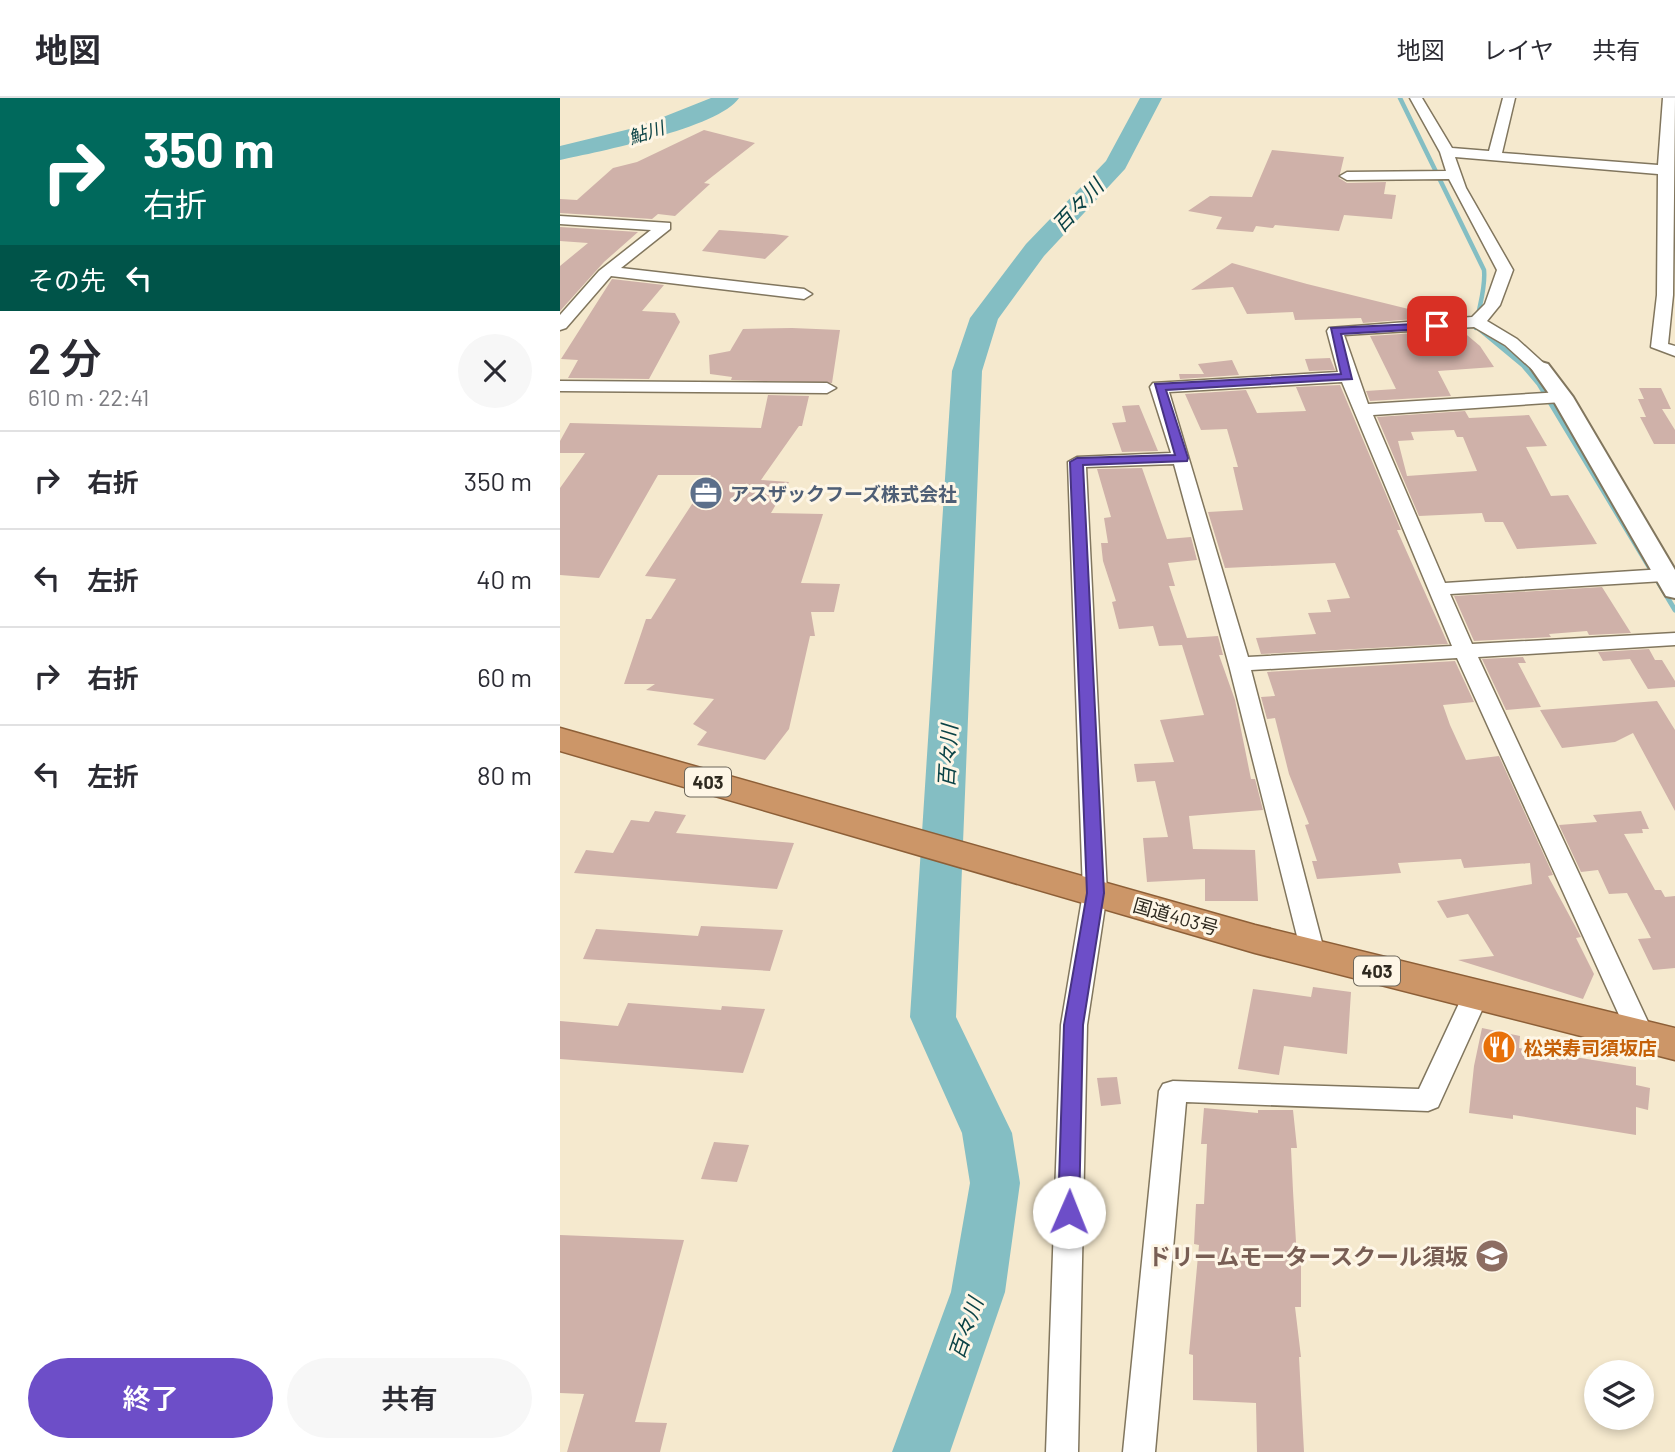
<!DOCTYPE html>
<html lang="ja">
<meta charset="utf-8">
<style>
body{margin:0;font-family:Barlow,"Noto Sans JP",sans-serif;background:#f7f7f7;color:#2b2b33;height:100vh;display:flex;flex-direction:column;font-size:26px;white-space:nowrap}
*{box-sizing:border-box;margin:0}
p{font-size:23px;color:#7c7c81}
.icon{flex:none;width:38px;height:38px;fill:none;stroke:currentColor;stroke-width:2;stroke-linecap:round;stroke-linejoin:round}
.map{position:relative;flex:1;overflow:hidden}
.panel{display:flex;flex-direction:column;background:#fff;width:560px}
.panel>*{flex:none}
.banner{background:#00695c;color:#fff;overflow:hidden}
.fabs{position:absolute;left:1024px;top:1262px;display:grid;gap:14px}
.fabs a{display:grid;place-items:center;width:70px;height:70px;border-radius:50%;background:#fff;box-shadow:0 4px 10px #0003;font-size:35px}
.pin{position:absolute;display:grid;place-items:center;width:60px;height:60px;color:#fff;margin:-30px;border-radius:14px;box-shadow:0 4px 10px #0006}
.me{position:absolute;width:77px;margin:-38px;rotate:1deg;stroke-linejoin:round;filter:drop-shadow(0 0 5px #0008)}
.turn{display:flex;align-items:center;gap:24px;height:147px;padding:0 28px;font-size:32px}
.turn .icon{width:91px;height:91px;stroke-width:2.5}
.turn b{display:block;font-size:49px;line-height:60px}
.then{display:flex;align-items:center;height:66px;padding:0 28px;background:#0003;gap:14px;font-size:26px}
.round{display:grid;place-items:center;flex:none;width:74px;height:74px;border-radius:37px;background:#f7f7f7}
.head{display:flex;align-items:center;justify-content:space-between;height:119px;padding:0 28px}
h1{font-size:42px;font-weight:600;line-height:52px}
.primary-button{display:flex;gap:14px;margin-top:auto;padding:14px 28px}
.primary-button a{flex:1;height:80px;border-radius:42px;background:#6d4ec8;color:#fff;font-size:28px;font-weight:600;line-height:80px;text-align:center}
.primary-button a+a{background:#f7f7f7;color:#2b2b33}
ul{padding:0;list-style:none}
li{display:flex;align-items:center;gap:21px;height:98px;padding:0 28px;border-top:2px solid #e1e1e2}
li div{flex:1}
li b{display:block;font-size:26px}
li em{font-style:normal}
header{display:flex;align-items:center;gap:42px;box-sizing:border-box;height:98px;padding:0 35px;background:#fff;border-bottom:2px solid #e1e1e2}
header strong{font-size:33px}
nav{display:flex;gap:38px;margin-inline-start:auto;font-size:24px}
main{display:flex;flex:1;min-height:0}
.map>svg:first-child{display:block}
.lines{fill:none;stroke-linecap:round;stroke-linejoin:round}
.stream-far1{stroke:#84bec3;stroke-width:4.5}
.stream{stroke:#84bec3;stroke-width:5}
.river{fill:#84bec3;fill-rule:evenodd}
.building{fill:#cfb1a9;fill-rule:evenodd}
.minor-casing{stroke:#81765e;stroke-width:3}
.tertiary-casing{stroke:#81765e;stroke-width:4}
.trunk-casing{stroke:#8d5f37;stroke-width:3}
.minor{fill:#fff;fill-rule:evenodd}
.tertiary{fill:#fff;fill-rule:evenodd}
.trunk{fill:#cc9668;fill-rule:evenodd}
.route{fill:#6d4ec8;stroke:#473382;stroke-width:2}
.labels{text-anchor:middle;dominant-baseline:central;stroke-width:6;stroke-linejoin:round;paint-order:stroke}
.far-water-label{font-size:18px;font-style:italic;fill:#0b4346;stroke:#fef6e6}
.shield{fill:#fef6e6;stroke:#6d675b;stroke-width:2}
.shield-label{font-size:18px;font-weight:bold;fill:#2f2a20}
.service-label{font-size:19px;font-weight:bold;fill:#4e5e75;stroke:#fef6e6;text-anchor:start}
.street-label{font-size:19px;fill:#2f2a20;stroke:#fef6e6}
.food-label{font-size:19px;font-weight:bold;fill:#c56008;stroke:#fef6e6;text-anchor:start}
.water-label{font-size:21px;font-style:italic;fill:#0b4346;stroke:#fef6e6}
.near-education-label{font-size:23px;font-weight:bold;fill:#785e54;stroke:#fef6e6;text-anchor:end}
</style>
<header>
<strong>地図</strong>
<nav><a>地図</a><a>レイヤ</a><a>共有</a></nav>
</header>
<main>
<section class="panel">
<div class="banner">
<div class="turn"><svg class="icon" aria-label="right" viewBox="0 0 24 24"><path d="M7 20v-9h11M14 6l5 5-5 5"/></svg><div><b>350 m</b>右折</div></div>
<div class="then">その先<svg class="icon" aria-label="left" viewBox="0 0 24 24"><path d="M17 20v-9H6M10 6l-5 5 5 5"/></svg></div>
</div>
<div class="head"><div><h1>2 分</h1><p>610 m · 22:41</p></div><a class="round"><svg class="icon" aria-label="close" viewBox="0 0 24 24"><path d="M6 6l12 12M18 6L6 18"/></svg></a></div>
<ul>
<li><svg class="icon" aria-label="right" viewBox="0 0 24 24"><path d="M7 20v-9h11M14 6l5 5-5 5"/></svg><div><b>右折</b></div><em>350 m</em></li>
<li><svg class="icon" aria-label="left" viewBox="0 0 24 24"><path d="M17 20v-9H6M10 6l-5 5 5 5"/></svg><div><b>左折</b></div><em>40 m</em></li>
<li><svg class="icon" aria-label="right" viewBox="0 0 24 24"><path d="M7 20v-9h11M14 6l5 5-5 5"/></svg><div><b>右折</b></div><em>60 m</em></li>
<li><svg class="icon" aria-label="left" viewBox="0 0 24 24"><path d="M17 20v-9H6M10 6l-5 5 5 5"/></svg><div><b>左折</b></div><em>80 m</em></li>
</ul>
<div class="primary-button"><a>終了</a><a>共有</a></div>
</section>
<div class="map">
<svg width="1115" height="1354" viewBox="0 0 1115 1354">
<rect width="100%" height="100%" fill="#f5e9ce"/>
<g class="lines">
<!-- stream-far1 -->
<path class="stream-far1" d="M840,0L924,172C926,192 918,210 916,230"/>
<!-- stream -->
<polyline class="stream" points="916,228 963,267 979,286 1115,512"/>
<!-- river -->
<g class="river">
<path d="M151,0H179C159,30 37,54 0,62V48L78,29Z"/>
<polygon points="580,0 602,0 565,71 484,158 438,221 422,273 396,919 452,1035 460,1085 445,1194 390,1354 332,1354 391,1194 410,1085 402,1035 350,919 392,273 410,220 466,146 546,63"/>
</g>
</g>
<!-- building -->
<g class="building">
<polygon points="144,32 195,45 144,85 150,86 115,118 98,116 92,121 0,115 0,101 17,102 53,70 77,64"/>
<polygon points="712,52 784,59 779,80 787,85 826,84 824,96 836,97 832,121 784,117 779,133 715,127 713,130 696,128 693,134 656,131 662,119 628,113 650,98 692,99"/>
<polygon points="0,129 78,134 44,164 0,213 0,168 28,145 0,143"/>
<polygon points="159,132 214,136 229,138 205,161 142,153"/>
<polygon points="672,165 747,186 881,219 803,225 801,220 735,222 733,214 687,216 673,189 631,192"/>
<polygon points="52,181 104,187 82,213 115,215 120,224 89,281 8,280 18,262 1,261"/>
<polygon points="232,230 280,232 272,285 171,282 172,279 150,276 149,257 170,253 183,231"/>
<polygon points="901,232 920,248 934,269 878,273 891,298 810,303 806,293 836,291 810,238"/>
<polygon points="770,260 775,272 749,273 745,261"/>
<polygon points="672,262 679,277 620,281 619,276 644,276 638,266"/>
<polygon points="780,287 841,432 837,432 888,546 701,556 696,540 756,536 748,515 771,514 767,502 790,500 775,465 665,470 648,414 683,412 673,369 678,369 667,331 641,332 625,296 686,292 697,315 746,313 736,289"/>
<polygon points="1079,290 1101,290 1111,311 1102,311 1115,332 1115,346 1094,346 1080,319 1086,319 1078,301 1084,301"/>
<polygon points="208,297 249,298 242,328 239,328 201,382 229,384 211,415 263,416 241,485 280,486 274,514 251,514 255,538 250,538 229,631 205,662 137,647 147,634 133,626 154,601 86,592 95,586 64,586 86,521 91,521 116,481 85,478 151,377 98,377 39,480 0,477 0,390 25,355 0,355 0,343 10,325 201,330"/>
<polygon points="579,307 598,353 562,354 552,325 566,324 562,308"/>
<path d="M905,313L909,320L969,317L987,348L966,349L991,398L1008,397L1037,446L957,451L943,424H925L922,415L859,418L817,319ZM894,332L897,339H903L917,373L847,378L838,343L854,342L851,334Z"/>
<polygon points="582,370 607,441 631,439 637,462 608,465 615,488 609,488 627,540 658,538 663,557 659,557 675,602 691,681 695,681 703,712 629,718 633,751 695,752 698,803 645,803 645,781 587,784 583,740 608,739 595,683 577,684 574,666 614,664 600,622 644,617 622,547 599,548 593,528 559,531 552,504 556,503 543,463 541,445 548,445 544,420 551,419 537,371"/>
<polygon points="1042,489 1071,535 1029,537 1027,533 989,536 991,539 914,543 894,498"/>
<polygon points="1089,551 1095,562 1102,562 1115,583 1115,589 1088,591 1070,561 1043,563 1038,554"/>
<polygon points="963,559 966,565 958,565 981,609 946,612 922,561"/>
<polygon points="895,563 914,604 883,607 890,627 906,662 939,658 993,777 988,778 1021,839 1016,840 1034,876 1023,901 898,862 934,858 908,816 887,820 877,803 972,786 970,765 904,770 901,761 838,765 841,775 757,781 752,763 757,763 745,727 749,726 729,676 715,620 707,621 701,599 715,598 707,574"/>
<polygon points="1097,603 1115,632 1115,713 1073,635 1055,644 1002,650 980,612"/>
<polygon points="95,713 126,717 116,735 234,745 217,791 14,775 26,752 53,755 71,722 89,724"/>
<polygon points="1081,713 1089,731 1082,731 1083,735 1064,736 1095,792 1101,792 1105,799 1115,798 1115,870 1093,872 1078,841 1091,840 1067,795 1049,796 1038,772 1021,774 999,727 1037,724 1033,717"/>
<polygon points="141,828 223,832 210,873 23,861 36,831 138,838"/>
<polygon points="753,889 791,894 787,956 724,948 719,977 678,971 693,891 751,899"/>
<polygon points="68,905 161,912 162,908 205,911 183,975 0,961 0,923 58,928"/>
<polygon points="922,930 960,938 959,950 1076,969 1076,987 1090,990 1088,1012 1076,1009 1076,1037 953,1017 953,1021 909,1015 914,968"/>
<polygon points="557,979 561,1006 541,1008 537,980"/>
<polygon points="644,1010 698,1015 698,1012 733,1012 737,1050 731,1050 733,1093 737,1161 741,1161 741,1209 735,1209 741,1259 739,1259 744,1354 697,1354 696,1305 633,1302 633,1257 629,1256 639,1147 634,1146 636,1106 644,1106 647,1046 641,1046"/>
<polygon points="154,1044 189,1047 177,1084 141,1081"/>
<polygon points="0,1137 124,1142 75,1324 107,1325 100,1354 7,1354 24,1296 0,1295"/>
</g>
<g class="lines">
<defs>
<g id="minor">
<path d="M850,0H862L892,50L929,53L943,0H955L942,55L1098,67L1103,0H1115L1113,197L1108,246L1115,248V258L1091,249L1097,197L1098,76L895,59L906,90L953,172L940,207L927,223L957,241L989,270L981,275L975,274L945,247L914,229L784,237L808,306L1002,294L1011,299L1002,304L813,317L885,485L1104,471L1114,477L1104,483L890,496L912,546L1115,535V547L918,559L1095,939L1091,946L1082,949L1073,946L1069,939L897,560L691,572L765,856L761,862L752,865L743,862L670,571L614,366L526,369L547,795L527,927L518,1354H486L501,927L523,795L508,364L517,359L611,355L590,289L593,285L778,274L767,233L769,230L912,219L925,206L937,172L889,81L787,82L780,78L787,74L886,73L880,54ZM782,284L892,548L688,559L609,294Z"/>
<polygon points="0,118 110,125 110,131 61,170 244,191 252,196 244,201 51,178 6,230 0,232 0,217 39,173 91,132 0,126"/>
<polygon points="0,283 267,285 276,290 267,295 0,293"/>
<polygon points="915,890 924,892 928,899 878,1009 868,1013 626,1004 595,1354 563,1354 599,993 603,986 613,983 859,991 902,899 906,892"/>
</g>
<polygon id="tertiary" points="981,264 988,266 1013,299 1115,472 1115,500 1106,498 1103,493 992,300 971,270"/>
<polygon id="trunk" points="0,630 695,827 1115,930 1115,962 695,855 0,653"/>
</defs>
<!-- minor casing -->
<use href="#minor" class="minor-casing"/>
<!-- tertiary casing -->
<use href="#tertiary" class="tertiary-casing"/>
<!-- trunk casing -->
<use href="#trunk" class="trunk-casing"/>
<!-- minor -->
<use href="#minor" class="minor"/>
<!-- tertiary -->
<use href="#tertiary" class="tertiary"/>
<!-- trunk -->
<use href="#trunk" class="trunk"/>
</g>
<!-- route -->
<polygon class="route" points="877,225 882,228 881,230 781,236 792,281 606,292 628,360 627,363 523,367 544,795 523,927 519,1114 516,1120 501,1120 498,1114 504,927 527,795 510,364 517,360 615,357 595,286 781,276 771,230"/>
<!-- icons -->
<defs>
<symbol id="office-disc" viewBox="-11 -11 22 22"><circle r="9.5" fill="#5c6f8a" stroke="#fef6e6"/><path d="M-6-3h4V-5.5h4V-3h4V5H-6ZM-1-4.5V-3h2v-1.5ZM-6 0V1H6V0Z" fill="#fff"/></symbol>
<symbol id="restaurant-disc" viewBox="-11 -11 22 22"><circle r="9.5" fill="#e8710a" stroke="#fef6e6"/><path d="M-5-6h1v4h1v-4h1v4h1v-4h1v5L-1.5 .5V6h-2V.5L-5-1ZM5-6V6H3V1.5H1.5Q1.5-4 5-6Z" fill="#fff"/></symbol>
<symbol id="school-disc" viewBox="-11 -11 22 22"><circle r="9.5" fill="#8d6e63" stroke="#fef6e6"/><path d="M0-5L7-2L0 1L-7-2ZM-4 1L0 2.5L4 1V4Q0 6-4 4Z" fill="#fff"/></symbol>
</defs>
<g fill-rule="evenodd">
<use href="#office-disc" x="127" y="376" width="38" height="38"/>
<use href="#restaurant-disc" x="920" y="930" width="38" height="38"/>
<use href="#school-disc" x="913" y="1139" width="38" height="38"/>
</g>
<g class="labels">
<!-- far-water labels -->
<g class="far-water-label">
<text transform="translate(86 34) rotate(-18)">鮎川</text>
</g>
<!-- shield labels -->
<g class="shield">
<rect x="125" y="669.5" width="46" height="29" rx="5"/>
<rect x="794" y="858.5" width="46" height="29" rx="5"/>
</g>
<g class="shield-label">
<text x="148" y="684">403</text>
<text x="817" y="873">403</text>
</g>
<!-- service labels -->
<g class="service-label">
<text x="170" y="395">アスザックフーズ株式会社</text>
</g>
<!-- street labels -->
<g class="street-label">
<text transform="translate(616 818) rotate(16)">国道403号</text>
</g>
<!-- food labels -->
<g class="food-label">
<text x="964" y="949">松栄寿司須坂店</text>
</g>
<!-- water labels -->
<g class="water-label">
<text transform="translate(517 107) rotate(-47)">百々川</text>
<text transform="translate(387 658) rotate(-87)">百々川</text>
<text transform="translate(405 1230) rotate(-71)">百々川</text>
</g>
<!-- near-education labels -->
<g class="near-education-label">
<text x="908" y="1158">ドリームモータースクール須坂</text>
</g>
</g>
</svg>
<div class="fabs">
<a><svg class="icon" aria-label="layers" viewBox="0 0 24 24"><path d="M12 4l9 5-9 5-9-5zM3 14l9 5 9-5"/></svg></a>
</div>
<div class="pin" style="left:877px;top:228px;background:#d93025"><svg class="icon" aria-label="arrive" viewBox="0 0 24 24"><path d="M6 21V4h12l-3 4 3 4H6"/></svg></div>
<svg class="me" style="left:509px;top:1114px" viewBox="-20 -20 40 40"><circle r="19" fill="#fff"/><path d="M0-13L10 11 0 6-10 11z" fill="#6d4ec8"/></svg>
</div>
</main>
